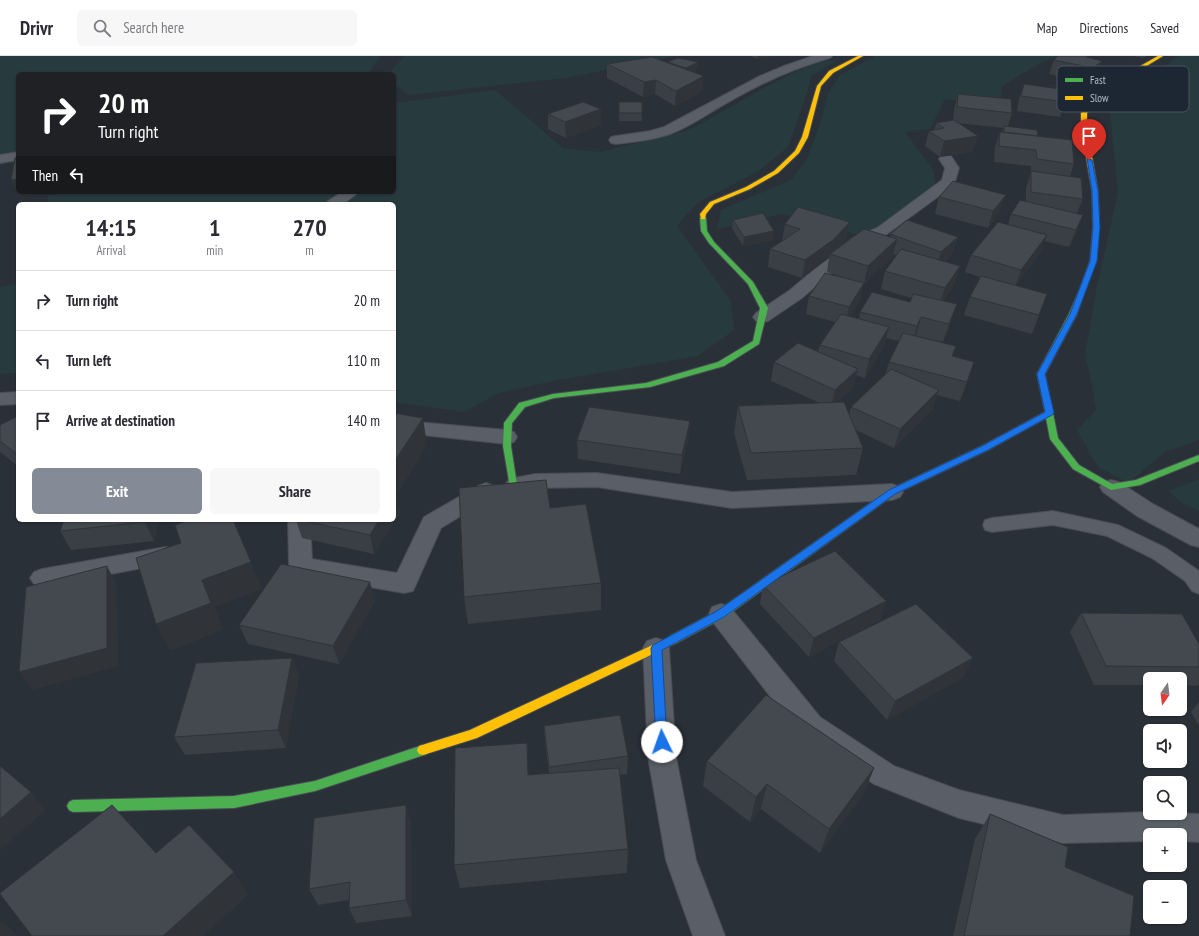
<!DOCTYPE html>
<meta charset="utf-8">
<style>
body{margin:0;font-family:"PT Sans Narrow",sans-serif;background:#f7f7f7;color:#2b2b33;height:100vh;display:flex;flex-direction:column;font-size:15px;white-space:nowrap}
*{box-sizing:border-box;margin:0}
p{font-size:13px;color:#7c7c81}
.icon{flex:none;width:22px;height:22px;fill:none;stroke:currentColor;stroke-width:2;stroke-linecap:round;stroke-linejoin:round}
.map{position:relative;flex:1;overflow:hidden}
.sheet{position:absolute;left:16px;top:146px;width:380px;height:320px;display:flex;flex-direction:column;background:#fff;border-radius:6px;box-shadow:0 1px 3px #0004}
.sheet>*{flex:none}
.guide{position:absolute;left:16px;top:16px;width:380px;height:122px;border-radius:6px;box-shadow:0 1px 3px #0004;background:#202124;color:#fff;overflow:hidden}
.needle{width:26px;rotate:194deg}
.fabs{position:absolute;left:1143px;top:616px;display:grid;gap:8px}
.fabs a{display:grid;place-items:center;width:44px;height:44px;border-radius:6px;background:#fff;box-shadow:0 1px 3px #0004;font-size:20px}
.pin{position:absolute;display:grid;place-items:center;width:34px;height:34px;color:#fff;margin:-41px -17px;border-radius:50% 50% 50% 0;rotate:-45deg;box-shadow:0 0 4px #0007}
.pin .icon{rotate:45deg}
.me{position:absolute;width:44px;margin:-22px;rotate:357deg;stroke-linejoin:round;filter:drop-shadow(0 0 3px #0008)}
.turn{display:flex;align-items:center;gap:14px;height:84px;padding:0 16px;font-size:18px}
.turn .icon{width:52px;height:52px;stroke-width:2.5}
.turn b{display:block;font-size:28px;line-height:34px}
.then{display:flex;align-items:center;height:38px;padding:0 16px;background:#0003;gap:8px;font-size:15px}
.eta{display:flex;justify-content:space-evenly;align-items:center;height:68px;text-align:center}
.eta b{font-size:24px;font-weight:700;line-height:28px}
.cta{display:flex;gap:8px;margin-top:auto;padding:8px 16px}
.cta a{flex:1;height:46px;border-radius:6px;background:#848b96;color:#fff;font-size:16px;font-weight:700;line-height:46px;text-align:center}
.cta a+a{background:#f7f7f7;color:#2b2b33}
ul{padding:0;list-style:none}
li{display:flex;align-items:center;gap:12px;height:60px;padding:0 16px;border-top:1px solid #e1e1e2}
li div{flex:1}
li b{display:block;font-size:15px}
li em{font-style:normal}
header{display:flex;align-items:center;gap:24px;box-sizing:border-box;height:56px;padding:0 20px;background:#fff;border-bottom:1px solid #e1e1e2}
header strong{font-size:19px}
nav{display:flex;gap:22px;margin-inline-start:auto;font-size:14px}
.search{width:280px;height:36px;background:#f7f7f7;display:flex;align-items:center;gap:10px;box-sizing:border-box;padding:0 14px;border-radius:6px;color:#7c7c81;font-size:15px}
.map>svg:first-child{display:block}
.green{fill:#273a3e}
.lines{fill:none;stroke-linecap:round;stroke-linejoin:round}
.lane-casing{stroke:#484c53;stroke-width:2}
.street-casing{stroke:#484c53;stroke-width:2}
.fast-casing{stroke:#484c53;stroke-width:2}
.slow-casing{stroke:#484c53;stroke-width:2}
.lane{fill:#5a5e66;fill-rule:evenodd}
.street{fill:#5a5e66;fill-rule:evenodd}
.fast{fill:#4caf50;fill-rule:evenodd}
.slow{fill:#ffc107;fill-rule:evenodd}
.wall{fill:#3a3f45;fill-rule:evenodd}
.shaded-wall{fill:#303338}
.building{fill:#444950;stroke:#303338}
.route{fill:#1a73e8;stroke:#114b97}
.key{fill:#1d2633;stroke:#4a5360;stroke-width:1}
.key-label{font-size:11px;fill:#b4bcc9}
</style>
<header>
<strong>Drivr</strong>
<div class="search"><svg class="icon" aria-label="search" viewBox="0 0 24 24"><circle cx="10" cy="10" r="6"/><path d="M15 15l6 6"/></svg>Search here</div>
<nav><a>Map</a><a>Directions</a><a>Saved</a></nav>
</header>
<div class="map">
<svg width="1199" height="880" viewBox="0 0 1199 880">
<rect width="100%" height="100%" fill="#2a3038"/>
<!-- green -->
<g class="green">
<polygon points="0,0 380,0 368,18 18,18 18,106 0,109"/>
<polygon points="405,0 676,0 566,22 409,39 394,28 394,18 388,18"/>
<polygon points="873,0 1057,0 1037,9 1002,30 1000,50 945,43 930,73 905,76 934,115 935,140 876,184 781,158 717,173 721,154 791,124 807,103 821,65 828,37 840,19 874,1"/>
<polygon points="1179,0 1199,0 1199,384 1165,396 1128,427 1098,411 1077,374 1096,354 1092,329 1085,298 1097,230 1118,137 1110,57 1130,33"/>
<polygon points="838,4 811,20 808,34 788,91 757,116 697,147 677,170 731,245 734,274 698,300 553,325 499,337 464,356 394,346 394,148 49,148 47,140 71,136 394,136 394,47 495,34 563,92 601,96 689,74 786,20 818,6"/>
<polygon points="18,228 18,317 0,318 0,231"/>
<polygon points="1199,423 1199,455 1182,447 1168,435"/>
</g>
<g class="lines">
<defs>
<polygon id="lane" points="1053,455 1118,469 1166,492 1199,515 1199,538 1192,535 1185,525 1152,502 1107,480 1053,469 992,476 985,474 983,469 985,464 992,462"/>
<g id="street">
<path d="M813,0H832L830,2C795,12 763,26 732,44C711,55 692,70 670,78C653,84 634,86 616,88L611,87L609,84L611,81L616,80L650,75L664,71L760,20L784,10Z"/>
<polygon points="18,96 18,104 0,107 0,99"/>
<polygon points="946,99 951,100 959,112 954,129 887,178 864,188 802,242 768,265 762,266 756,265 753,261 756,257 790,234 852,182 877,172 942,124 945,112 939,103 941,100"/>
<polygon points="342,136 359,136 343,148 326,148 328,145"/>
<polygon points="18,336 18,348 0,349 0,337"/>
<polygon points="394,364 507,374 514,376 517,381 514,386 507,388 394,376"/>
<polygon points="597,417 732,436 892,428 900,431 903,436 900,441 892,444 732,452 597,431 535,432 517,435 509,433 506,428 509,423 535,418"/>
<polygon points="1111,424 1119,426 1153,448 1199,473 1199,491 1191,489 1137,460 1103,436 1100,431 1103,426"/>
<polygon points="486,427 494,430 497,435 494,440 441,472 413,535 404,537 301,519 293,516 289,510 288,464 310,464 312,503 397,517 424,461 478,430"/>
<polygon points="166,491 174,494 178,500 174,506 42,531 34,528 30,522 34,516 42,513"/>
<polygon points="721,548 730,551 820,661 894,710 959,734 1063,759 1150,756 1199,758 1199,786 1180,785 1180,779 1150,779 1150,785 1063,787 959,762 874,728 800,679 712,565 709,558 712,551"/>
<polygon points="656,582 665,585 669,592 676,701 696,804 725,880 693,880 666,804 648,701 643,592 647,585"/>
</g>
<g id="fast">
<polygon points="703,160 706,162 707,175 714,186 753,226 768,252 759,288 724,310 650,331 554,342 525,351 512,367 511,390 517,429 513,432 510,431 503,390 504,367 519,347 553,338 646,327 718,306 753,285 760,252 748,228 709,187 701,175 700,162"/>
<polygon points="1082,233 1085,235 1077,258 1045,318 1058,382 1079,409 1112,428 1136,424 1199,399 1199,405 1140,429 1111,434 1073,413 1050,383 1046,362 988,394 895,438 725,561 678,586 674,587 670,586 669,583 670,580 717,555 889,434 982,390 1045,356 1037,318 1069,258 1079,235"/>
<polygon points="423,689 427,690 429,694 427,698 315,735 234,752 73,756 69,754 67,750 69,746 73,744 234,740 315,725"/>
</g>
<g id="slow">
<polygon points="858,0 863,0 833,17 821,30 808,81 799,97 778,117 750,133 714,148 706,158 705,163 701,163 700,158 710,146 746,131 774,115 795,95 802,81 817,30 829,15"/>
<polygon points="1158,0 1163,0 1125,23 1087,57 1087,72 1098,135 1099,171 1096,205 1085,235 1082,237 1080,236 1079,235 1090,205 1093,171 1092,135 1081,72 1081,57 1121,21"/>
<polygon points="674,579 678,580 679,583 678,586 477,682 423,699 419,698 417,694 419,690 470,674"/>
</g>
</defs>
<!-- lane casing -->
<use href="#lane" class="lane-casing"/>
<!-- street casing -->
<use href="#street" class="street-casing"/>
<!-- fast casing -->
<use href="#fast" class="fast-casing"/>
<!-- slow casing -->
<use href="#slow" class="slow-casing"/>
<!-- lane -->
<use href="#lane" class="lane"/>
<!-- street -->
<use href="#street" class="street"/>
<!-- fast -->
<use href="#fast" class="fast"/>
<!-- slow -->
<use href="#slow" class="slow"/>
</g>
<!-- wall -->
<g class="wall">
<polygon points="751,0 775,0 757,3"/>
<polygon points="1058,0 1088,0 1087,1 1102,5 1097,19 1088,27 1049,18 1054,4"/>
<polygon points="1134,0 1147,0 1143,2"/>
<polygon points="698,6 697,13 692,16 703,35 675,50 655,38 643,41 607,22 607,8"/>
<polygon points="1024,28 1065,46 1060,61 1017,55 1019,43"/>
<polygon points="958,38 1012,57 1008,70 1038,80 1074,108 1070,120 1083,143 1077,157 1077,176 1069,191 1044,185 1040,197 1016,229 1047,238 1032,278 964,259 970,241 980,221 965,216 971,199 1008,168 1011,158 1026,145 1026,132 1031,116 1031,110 994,106 995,91 1000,76 1002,76 1004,72 958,67 973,96 940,101 925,90 929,75 934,74 936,67 953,64 954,53"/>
<polygon points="619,46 642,57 642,65 619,65"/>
<polygon points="601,53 601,69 566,82 548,73 548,58"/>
<polygon points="939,141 1000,155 988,172 935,158"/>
<polygon points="733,164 774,175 773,184 743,190 732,172"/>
<path d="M850,166L846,183L839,192L890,181V178L958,181L952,198L944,206L960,210L955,228L943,245L951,267L943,286L916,280L956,290L953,300L974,306L960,345L937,339L933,352L894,392L856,374L863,392L856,419L747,424L734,377L738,350L820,347L771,325L774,306L818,296L820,289L835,266L806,258L809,240L845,222L827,216L829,202L802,222L768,211L770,193L782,185L785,168ZM893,198L897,199L885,215L881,233L911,242L910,246L860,256L859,263L850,260L860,244L863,228H864L893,200ZM886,282L899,285L889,306L885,319L851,351L849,359L837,346L853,331L856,319L865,322L884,290Z"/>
<polygon points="394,357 427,389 396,439 400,457 374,498 302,482 296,464 394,464"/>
<polygon points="18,360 18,410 0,396 0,369"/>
<polygon points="690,365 688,384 680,418 578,403 577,384"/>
<polygon points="550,452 601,527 601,554 468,568 464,541"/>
<polygon points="159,464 154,485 71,494 60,475"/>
<polygon points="763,529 886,545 880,564 809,601 760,548"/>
<polygon points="375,545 339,608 248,588 239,569"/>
<polygon points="1081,557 1199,588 1199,628 1198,630 1180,629 1180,623 1150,623 1150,629 1094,629 1070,576"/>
<polygon points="839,586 964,621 887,664 834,605"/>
<polygon points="292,602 299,620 286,692 185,699 174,681"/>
<polygon points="1199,646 1199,670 1191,656"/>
<polygon points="544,670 628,700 627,718 619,719 628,793 627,817 460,832 454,809 529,712 529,719 549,717 545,688"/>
<polygon points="707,705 874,712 864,737 820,797 761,753 750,766 703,730"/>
<polygon points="990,758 1065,811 1130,880 953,880 975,783"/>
<polygon points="411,766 412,860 356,867 349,852 349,844 318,849 309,833"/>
</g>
<!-- shaded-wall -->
<g class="shaded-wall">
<polygon points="757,0 775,0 757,3"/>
<polygon points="1102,5 1097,19 1088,27 1093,12"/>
<polygon points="698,6 697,13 686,19 686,12"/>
<polygon points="704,20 703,35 675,50 676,35"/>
<polygon points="656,24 655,38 643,41 644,26"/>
<polygon points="601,53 601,69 566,82 565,66"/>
<polygon points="978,80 973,96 940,101 944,85"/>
<polygon points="18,123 18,136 46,136 46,137 18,141 11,124"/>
<polygon points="1006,139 1000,155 988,172 993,155"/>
<polygon points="1083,159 1077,176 1069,191 1076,174"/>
<polygon points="850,166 846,183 832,199 830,198 829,202 802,222 805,204"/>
<polygon points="774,175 773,184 743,190 744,181"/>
<polygon points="1047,179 1040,197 1015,231 1021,214"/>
<polygon points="958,181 952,198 936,213 941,196"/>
<polygon points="897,183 893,200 864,228 868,210"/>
<polygon points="960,210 955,228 939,250 945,232"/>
<polygon points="864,227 860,244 845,269 849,251"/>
<polygon points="957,248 951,267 943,286 949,268"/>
<polygon points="921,261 916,280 912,289 917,270"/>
<polygon points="889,271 884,290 865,322 869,303"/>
<polygon points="858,313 853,331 831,352 835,334"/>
<polygon points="939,334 933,352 894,392 900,373"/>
<polygon points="423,362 427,389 396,439 400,457 374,498 370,479 379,464 394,464 394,440 395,439 394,434 394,406"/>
<polygon points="690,365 688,384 680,418 682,399"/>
<polygon points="145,464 159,464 154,485 145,466"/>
<polygon points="251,506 262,533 215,551 223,574 170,595 156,568 202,524"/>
<polygon points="107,510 117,529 119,610 33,634 19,616"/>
<polygon points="370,526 375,545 339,608 333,590"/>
<polygon points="886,545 880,564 809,601 814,582"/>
<polygon points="292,602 299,620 286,692 278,674"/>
<polygon points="973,602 964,621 887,664 895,645"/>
<polygon points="527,687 529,712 530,744 528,719"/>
<polygon points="874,712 864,737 820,797 829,773"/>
<polygon points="767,728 761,753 750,766 756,741"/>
<polygon points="31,736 46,754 0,794 0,763"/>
<polygon points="406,749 411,766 412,860 406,844"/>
<polygon points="234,816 248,839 204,880 163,880"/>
<polygon points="1,865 19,880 0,880 0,866"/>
</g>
<!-- building -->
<g class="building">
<polygon points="1058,0 1087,0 1086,1 1102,5 1093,12 1054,4"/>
<polygon points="652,1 704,20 676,35 656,24 644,26 607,8"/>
<polygon points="678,2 698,6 686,12 667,6"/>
<polygon points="1024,28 1067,34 1065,46 1021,40"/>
<polygon points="958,38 1011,43 1012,57 957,51"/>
<polygon points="583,46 601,53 565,66 548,58"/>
<rect x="619" y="46" width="23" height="11"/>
<polygon points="954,64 978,80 944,85 929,75 944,72 936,67"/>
<polygon points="1004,70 1037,74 1038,80 1004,76"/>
<polygon points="1000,76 1072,84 1074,108 1037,103 1036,94 999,90"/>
<polygon points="15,102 18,102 18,123 11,124"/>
<polygon points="1031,115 1081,122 1083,143 1031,136"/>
<polygon points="953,125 1006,139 993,155 939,141"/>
<polygon points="1020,144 1083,159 1076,174 1011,158"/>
<polygon points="798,151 850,166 833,184 805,204 770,193 800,173 785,168"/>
<polygon points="763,157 774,175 744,181 733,164"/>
<polygon points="907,164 958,181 941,196 890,178"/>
<polygon points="998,166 1047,179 1021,214 971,199"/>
<polygon points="864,173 897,183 868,210 830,198"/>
<polygon points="901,193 960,210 945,232 885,215"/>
<polygon points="825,217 864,227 849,251 809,240"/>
<polygon points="981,220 1047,238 1039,259 970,241"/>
<polygon points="872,236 910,246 913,238 957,248 949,268 921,261 917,270 860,256"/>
<polygon points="841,258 889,271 869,303 820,289"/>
<polygon points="903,277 956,290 952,300 974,306 967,326 889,306"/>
<polygon points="798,287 858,313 835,334 774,306"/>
<polygon points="891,313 939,334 900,373 851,351"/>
<polygon points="844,346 863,392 751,397 738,350"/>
<polygon points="589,351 690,365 682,399 577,384"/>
<polygon points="394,357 423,362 394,406"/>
<polygon points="18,360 18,399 0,385 0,369"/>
<polygon points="546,424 550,452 586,448 601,527 464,541 459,432"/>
<polygon points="64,464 145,464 145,466 60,475"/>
<polygon points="190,464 233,464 251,506 202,524 211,547 156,568 136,502 181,487 175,469"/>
<polygon points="300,464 379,464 370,479"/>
<polygon points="835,495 886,545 814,582 763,529"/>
<polygon points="281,508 370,526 333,590 239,569"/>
<polygon points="107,510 107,592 19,616 26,531"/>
<polygon points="916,548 973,602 895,645 839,586"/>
<polygon points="1081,557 1182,558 1199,588 1199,611 1106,610"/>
<polygon points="292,602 278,674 174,681 196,607"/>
<polygon points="766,639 874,712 829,773 767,728 756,741 707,705"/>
<polygon points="620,659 628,700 549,711 544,670"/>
<polygon points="527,687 528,719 619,712 628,793 454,809 455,692"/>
<polygon points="0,710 31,736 0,763"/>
<polygon points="112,749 156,797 189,769 234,816 163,880 32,880 0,838 0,837"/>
<polygon points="406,749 406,844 349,852 350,826 309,833 314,762"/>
<polygon points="990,758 1068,791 1065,811 1134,840 1130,880 964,880"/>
</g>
<!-- route -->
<polygon class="route" points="1087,102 1092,104 1098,135 1100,171 1097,205 1077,258 1045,318 1054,357 1052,359 988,394 895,438 724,561 662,594 667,686 666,689 662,691 657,689 656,686 651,592 653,589 717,555 889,434 982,390 1045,356 1037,318 1070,258 1090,205 1093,171 1092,135"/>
<!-- legend -->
<rect x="1057" y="10" width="132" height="46" rx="6" class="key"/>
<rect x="1065" y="22" width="18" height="4" fill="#4caf50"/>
<rect x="1065" y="40" width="18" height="4" fill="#ffc107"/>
<g class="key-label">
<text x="1090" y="28">Fast</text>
<text x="1090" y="46">Slow</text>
</g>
</svg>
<div class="fabs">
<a><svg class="needle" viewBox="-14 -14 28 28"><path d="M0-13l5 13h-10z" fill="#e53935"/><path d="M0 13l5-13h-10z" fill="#7c7c81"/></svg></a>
<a><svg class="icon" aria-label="sound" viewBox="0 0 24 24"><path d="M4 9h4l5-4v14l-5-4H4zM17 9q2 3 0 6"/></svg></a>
<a><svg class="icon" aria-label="search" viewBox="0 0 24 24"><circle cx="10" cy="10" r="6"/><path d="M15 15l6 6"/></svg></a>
<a>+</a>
<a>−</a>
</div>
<div class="pin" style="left:1089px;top:104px;background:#d93025"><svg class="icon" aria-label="arrive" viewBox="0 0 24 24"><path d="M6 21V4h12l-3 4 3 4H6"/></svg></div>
<svg class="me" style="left:662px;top:686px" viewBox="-20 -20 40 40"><circle r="19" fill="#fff"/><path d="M0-13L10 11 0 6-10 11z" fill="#1a73e8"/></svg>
<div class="guide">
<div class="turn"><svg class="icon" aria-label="right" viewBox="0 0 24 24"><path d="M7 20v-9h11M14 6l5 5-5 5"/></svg><div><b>20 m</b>Turn right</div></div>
<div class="then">Then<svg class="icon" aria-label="left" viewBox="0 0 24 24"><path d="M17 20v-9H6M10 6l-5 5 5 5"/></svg></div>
</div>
<section class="sheet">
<div class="eta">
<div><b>14:15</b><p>Arrival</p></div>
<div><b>1</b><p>min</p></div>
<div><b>270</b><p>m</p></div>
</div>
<ul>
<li><svg class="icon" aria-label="right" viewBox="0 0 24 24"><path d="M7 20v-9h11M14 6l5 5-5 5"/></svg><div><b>Turn right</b></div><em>20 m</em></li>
<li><svg class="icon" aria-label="left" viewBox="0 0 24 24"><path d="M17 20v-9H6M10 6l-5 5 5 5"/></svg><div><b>Turn left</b></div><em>110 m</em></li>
<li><svg class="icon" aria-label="arrive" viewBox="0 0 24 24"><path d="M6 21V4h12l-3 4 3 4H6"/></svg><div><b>Arrive at destination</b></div><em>140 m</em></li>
</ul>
<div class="cta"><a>Exit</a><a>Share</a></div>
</section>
</div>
